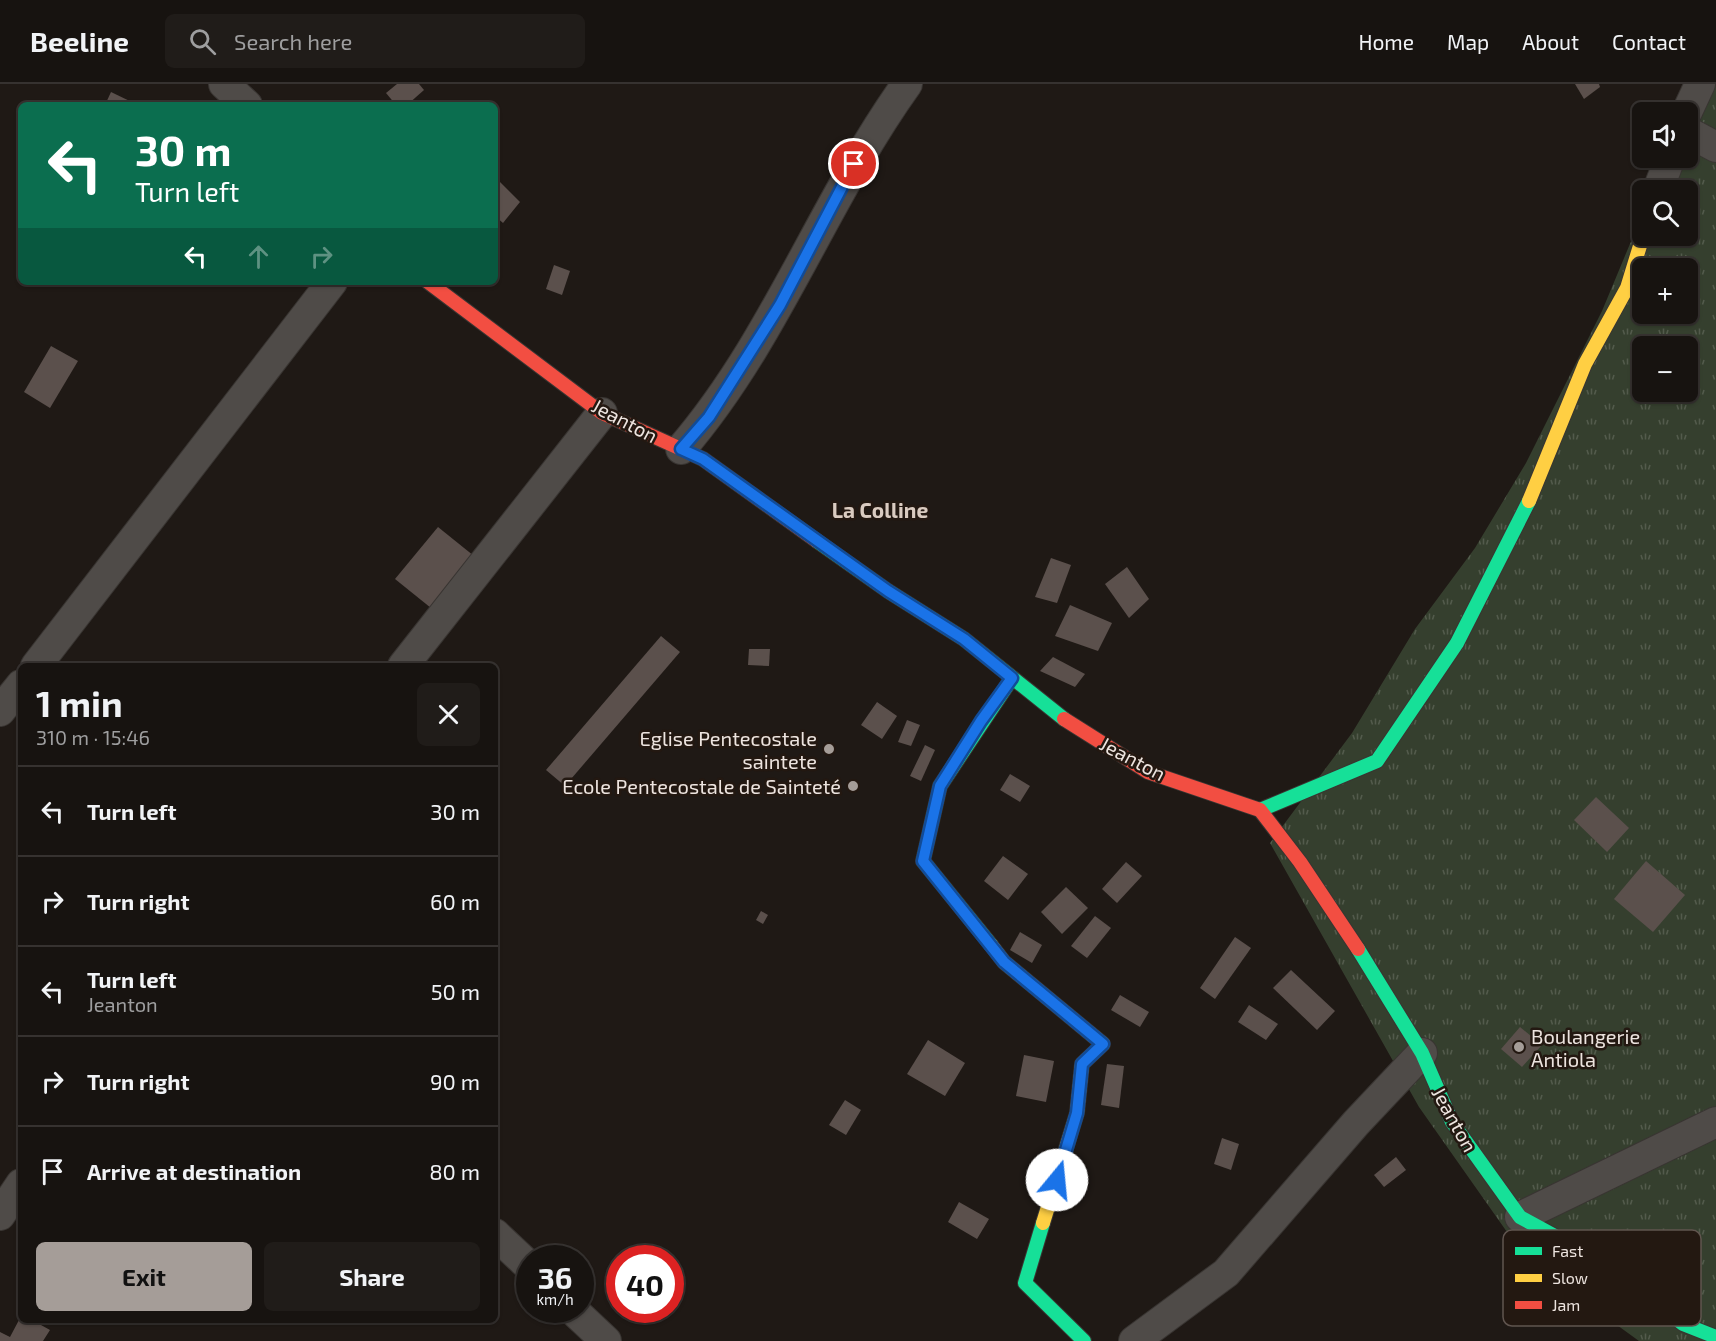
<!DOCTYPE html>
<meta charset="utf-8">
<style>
body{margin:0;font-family:"Exo 2",sans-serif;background:#201c19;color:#f1f3f6;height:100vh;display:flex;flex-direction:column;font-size:22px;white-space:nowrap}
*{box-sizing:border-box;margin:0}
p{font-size:20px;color:#9e9e9f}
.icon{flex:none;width:33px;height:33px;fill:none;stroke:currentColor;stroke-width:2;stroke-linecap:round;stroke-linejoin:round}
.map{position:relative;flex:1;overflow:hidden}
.side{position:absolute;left:18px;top:579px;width:480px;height:660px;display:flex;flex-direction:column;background:#171310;border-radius:9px;box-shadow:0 2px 4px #0004,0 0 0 2px #363230}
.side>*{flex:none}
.top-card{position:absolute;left:18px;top:18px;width:480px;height:183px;border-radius:9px;box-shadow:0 2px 4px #0004,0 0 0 2px #363230;background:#0b6e4f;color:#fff;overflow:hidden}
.fabs{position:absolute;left:1632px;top:18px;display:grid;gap:12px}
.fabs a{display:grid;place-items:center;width:66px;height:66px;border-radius:9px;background:#171310;box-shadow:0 2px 4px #0004,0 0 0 2px #363230;font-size:30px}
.speed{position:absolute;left:516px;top:1161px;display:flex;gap:12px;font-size:30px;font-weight:700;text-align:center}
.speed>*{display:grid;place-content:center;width:78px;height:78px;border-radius:50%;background:#171310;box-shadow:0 2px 4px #0004,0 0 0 2px #363230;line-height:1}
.speed small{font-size:15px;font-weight:400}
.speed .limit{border:9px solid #d22;background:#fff;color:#111}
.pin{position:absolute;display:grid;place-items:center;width:51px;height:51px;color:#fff;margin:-26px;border:3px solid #fff;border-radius:50%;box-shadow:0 2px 6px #0007}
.me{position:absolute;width:66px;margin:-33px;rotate:17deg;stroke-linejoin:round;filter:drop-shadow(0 0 4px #0008)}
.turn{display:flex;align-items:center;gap:21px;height:126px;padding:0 18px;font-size:27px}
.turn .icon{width:78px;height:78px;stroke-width:2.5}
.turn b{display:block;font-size:42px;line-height:51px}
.lanes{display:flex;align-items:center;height:57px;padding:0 18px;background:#0003;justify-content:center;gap:30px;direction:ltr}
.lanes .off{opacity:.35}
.round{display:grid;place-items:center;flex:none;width:63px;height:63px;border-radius:9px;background:#201c19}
.head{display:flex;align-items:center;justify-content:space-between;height:102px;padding:0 18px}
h1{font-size:36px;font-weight:700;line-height:45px}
.action{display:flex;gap:12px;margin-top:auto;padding:12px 18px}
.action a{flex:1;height:69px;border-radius:9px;background:#a59d98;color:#111;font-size:24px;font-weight:700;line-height:69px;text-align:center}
.action a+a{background:#201c19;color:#f1f3f6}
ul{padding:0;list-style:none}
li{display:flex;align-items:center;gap:18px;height:90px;padding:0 18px;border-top:2px solid #363230}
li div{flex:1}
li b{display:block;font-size:22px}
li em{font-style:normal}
header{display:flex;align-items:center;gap:36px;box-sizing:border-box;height:84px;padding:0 30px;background:#171310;border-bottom:2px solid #363230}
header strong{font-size:28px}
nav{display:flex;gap:33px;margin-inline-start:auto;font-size:21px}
.search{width:420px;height:54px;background:#201c19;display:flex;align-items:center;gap:15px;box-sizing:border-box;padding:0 21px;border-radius:9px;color:#9e9e9f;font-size:22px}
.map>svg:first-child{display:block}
.grass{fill:url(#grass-tufts);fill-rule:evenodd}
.building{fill:#5b504c}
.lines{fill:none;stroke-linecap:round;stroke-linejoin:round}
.street-casing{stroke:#393532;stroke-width:32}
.fast-casing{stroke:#393532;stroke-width:16}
.slow-casing{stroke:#393532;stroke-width:16}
.jam-casing{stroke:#393532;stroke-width:16}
.street{stroke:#4f4b48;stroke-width:30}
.fast{stroke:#16e098;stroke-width:14}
.slow{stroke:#ffcf43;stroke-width:14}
.jam{stroke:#f24e42;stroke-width:14}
.route-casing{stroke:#114b97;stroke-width:15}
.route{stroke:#1a73e8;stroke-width:10}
.poi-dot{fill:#a59d98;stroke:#231811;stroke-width:2}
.labels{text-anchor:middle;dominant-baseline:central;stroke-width:5;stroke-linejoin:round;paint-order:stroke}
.street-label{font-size:20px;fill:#ede4df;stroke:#231811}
.poi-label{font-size:20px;fill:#ede4df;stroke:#231811;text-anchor:end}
.neighbourhood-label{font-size:21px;font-weight:bold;fill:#dacbc0;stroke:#231811}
.key{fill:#231811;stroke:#60554f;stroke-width:1.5}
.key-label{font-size:16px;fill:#ede4df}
</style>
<header>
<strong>Beeline</strong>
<div class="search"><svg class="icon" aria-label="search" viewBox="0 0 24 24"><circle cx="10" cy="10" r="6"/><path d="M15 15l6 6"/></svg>Search here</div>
<nav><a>Home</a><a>Map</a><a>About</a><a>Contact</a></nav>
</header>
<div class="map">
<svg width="1716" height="1257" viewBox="0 0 1716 1257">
<defs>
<pattern id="grass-tufts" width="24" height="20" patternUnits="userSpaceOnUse" patternTransform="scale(1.5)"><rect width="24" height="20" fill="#353f2e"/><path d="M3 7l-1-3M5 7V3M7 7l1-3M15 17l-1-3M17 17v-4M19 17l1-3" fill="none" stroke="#535b4c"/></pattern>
</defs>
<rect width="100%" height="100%" fill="#1f1915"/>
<!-- grass -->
<path class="grass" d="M1699,0H1716V1257H1639L1526,1175L1419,1023L1270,759L1352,649L1415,545L1475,464L1526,379L1602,227L1642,131V152H1688V106H1653L1667,74H1688V28ZM1642,184H1688V230H1642ZM1642,262H1688V308H1642Z"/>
<!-- building -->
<g class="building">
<polygon points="397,0 419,0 424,6 407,21 396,21 386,9"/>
<polygon points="1575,0 1599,0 1600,3 1584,15"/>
<polygon points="111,8 138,21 105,21"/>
<polygon points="495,93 520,118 503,139 495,132"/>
<polygon points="554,181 570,187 562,211 546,205"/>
<polygon points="51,262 78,277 50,324 24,308"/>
<polygon points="438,443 474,472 431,524 395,495"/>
<polygon points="1051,474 1071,481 1057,519 1035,513"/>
<polygon points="1127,483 1149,515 1129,534 1105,500"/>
<polygon points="1070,521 1112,539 1098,567 1055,552"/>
<polygon points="661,552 680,568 565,702 546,686"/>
<polygon points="749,565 770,565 769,582 748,581"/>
<polygon points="1053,573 1085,590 1075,603 1040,587"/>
<polygon points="877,618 897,632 882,655 861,641"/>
<polygon points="907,636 920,641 911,662 898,658"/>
<polygon points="925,661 935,666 921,697 910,692"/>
<polygon points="1010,690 1030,702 1020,718 1000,706"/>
<polygon points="1596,713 1629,744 1607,768 1574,736"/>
<polygon points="1003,772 1028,790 1008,816 984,797"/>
<polygon points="1646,777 1685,811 1653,848 1614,815"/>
<polygon points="1126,778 1142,792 1117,819 1102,805"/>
<polygon points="1066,803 1088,824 1062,850 1041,828"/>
<polygon points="761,827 768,831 763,840 756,836"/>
<polygon points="1095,832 1111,844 1087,874 1071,862"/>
<polygon points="1020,848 1042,861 1032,879 1010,866"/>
<polygon points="1235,853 1251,864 1215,915 1200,904"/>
<polygon points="1291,886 1335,927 1317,946 1273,904"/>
<polygon points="1120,911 1149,928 1140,943 1111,926"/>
<polygon points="1249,921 1278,940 1266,956 1238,938"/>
<polygon points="1520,943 1542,961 1522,983 1501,965"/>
<polygon points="928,956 965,979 945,1012 907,990"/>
<polygon points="1024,971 1054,977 1046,1018 1016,1012"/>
<polygon points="1107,980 1124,982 1119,1024 1101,1021"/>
<polygon points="845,1016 861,1026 846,1051 829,1041"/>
<polygon points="1222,1054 1239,1060 1231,1086 1214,1080"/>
<polygon points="1396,1073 1406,1086 1384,1103 1374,1091"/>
<polygon points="959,1118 989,1135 977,1155 948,1138"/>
<polygon points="19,1236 32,1236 50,1246 43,1257 0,1257 0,1248 10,1253"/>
</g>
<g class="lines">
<defs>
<g id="street">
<polyline points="224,0 247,21"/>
<polyline points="1687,28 1700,0"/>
<polyline points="1688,48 1716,63"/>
<polyline points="1658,106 1670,74"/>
<path d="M681,365C775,256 823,117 907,0"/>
<polyline points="36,582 332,198"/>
<polyline points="403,582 602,329"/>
<polyline points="0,627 21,601"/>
<polyline points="0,1131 21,1100"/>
<polyline points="1520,1133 1716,1038"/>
<polyline points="495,1150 530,1183"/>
<polyline points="573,1226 606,1257"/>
<polyline points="1134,1257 1226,1189 1356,1039 1422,969"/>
</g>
<g id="fast">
<polyline points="817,457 888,507 964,555 1064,635"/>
<polyline points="1260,726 1377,677 1457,559 1529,417"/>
<polyline points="991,861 923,777 940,702 1012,594"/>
<polyline points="1358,865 1422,969 1452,1038 1520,1133 1608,1181 1683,1240 1716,1253"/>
<polyline points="1043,1139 1025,1199 1084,1257"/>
</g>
<g id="slow">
<polyline points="1529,417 1585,280 1627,204 1643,152"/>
<polyline points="991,861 1004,878 1103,960 1082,980 1077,1029 1043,1139"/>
</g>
<g id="jam">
<polyline points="428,198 602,329 703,375 817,457"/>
<polyline points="1064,635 1148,688 1260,726 1300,778 1358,865"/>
</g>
</defs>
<!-- street casing -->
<use href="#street" class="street-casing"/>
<!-- fast casing -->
<use href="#fast" class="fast-casing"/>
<!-- slow casing -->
<use href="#slow" class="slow-casing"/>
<!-- jam casing -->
<use href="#jam" class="jam-casing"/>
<!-- street -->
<use href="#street" class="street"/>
<!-- fast -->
<use href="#fast" class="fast"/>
<!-- slow -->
<use href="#slow" class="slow"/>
<!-- jam -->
<use href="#jam" class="jam"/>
</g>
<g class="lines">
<defs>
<polyline id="route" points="854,80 780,221 709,333 681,365 703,375 888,507 964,555 1012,594 981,637 940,702 923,777 1004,878 1103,960 1082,980 1077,1029 1057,1096"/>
</defs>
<!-- route casing -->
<use href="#route" class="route-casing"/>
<!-- route -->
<use href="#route" class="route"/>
</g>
<!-- markers -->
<g class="poi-dot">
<circle cx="829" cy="665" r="6"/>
<circle cx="853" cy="702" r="6"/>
<circle cx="1519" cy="963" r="6"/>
</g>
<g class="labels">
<!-- street labels -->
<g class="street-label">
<text transform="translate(625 336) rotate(28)">Jeanton</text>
<text transform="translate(1133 674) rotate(28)">Jeanton</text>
<text transform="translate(1455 1035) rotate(61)">Jeanton</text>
</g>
<!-- poi labels -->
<g class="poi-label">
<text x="817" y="654">Eglise Pentecostale<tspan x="817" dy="23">saintete</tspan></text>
<text x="841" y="702">Ecole Pentecostale de Sainteté</text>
<text x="1531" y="952" text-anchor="start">Boulangerie<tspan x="1531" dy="23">Antiola</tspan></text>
</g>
<!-- neighbourhood labels -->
<g class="neighbourhood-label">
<text x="880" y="425">La Colline</text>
</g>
</g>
<!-- legend -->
<rect x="1503" y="1146" width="198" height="96" rx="9" class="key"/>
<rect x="1515" y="1163" width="27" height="8" fill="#16e098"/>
<rect x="1515" y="1190" width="27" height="8" fill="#ffcf43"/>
<rect x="1515" y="1217" width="27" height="8" fill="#f24e42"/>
<g class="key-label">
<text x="1552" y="1173">Fast</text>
<text x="1552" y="1200">Slow</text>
<text x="1552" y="1227">Jam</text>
</g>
</svg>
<div class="fabs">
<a><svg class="icon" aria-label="sound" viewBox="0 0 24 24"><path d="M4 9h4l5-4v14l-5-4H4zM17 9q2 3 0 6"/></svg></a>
<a><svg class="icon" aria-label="search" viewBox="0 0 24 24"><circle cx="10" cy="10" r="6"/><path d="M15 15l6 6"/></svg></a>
<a>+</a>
<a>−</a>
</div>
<div class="speed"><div>36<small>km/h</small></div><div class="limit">40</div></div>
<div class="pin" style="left:854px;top:80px;background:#d93025"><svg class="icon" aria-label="arrive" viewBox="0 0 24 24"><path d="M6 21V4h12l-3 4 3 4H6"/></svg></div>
<svg class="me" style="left:1057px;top:1096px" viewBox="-20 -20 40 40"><circle r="19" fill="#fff"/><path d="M0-13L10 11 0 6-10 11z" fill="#1a73e8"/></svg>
<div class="top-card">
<div class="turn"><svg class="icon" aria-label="left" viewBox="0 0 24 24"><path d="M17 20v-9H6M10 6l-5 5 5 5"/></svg><div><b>30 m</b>Turn left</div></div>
<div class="lanes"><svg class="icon" aria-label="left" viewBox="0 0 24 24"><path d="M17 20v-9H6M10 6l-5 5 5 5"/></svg><svg class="icon off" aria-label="ahead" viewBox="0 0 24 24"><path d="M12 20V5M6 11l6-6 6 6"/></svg><svg class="icon off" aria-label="right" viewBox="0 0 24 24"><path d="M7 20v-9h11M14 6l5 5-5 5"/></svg></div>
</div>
<section class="side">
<div class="head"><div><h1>1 min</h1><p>310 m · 15:46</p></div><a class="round"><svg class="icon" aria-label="close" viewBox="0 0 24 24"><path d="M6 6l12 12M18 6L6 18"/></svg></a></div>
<ul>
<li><svg class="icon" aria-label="left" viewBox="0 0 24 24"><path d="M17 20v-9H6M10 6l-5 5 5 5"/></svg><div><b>Turn left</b></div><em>30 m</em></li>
<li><svg class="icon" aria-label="right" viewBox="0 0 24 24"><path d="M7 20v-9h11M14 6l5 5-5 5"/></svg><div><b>Turn right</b></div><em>60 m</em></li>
<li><svg class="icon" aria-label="left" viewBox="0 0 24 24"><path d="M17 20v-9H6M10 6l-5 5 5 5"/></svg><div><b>Turn left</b><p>Jeanton</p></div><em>50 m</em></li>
<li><svg class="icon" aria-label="right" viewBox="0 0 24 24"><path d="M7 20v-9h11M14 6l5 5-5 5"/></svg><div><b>Turn right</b></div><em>90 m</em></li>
<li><svg class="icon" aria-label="arrive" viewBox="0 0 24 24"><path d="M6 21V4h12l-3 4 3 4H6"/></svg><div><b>Arrive at destination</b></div><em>80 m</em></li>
</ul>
<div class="action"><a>Exit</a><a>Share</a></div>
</section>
</div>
